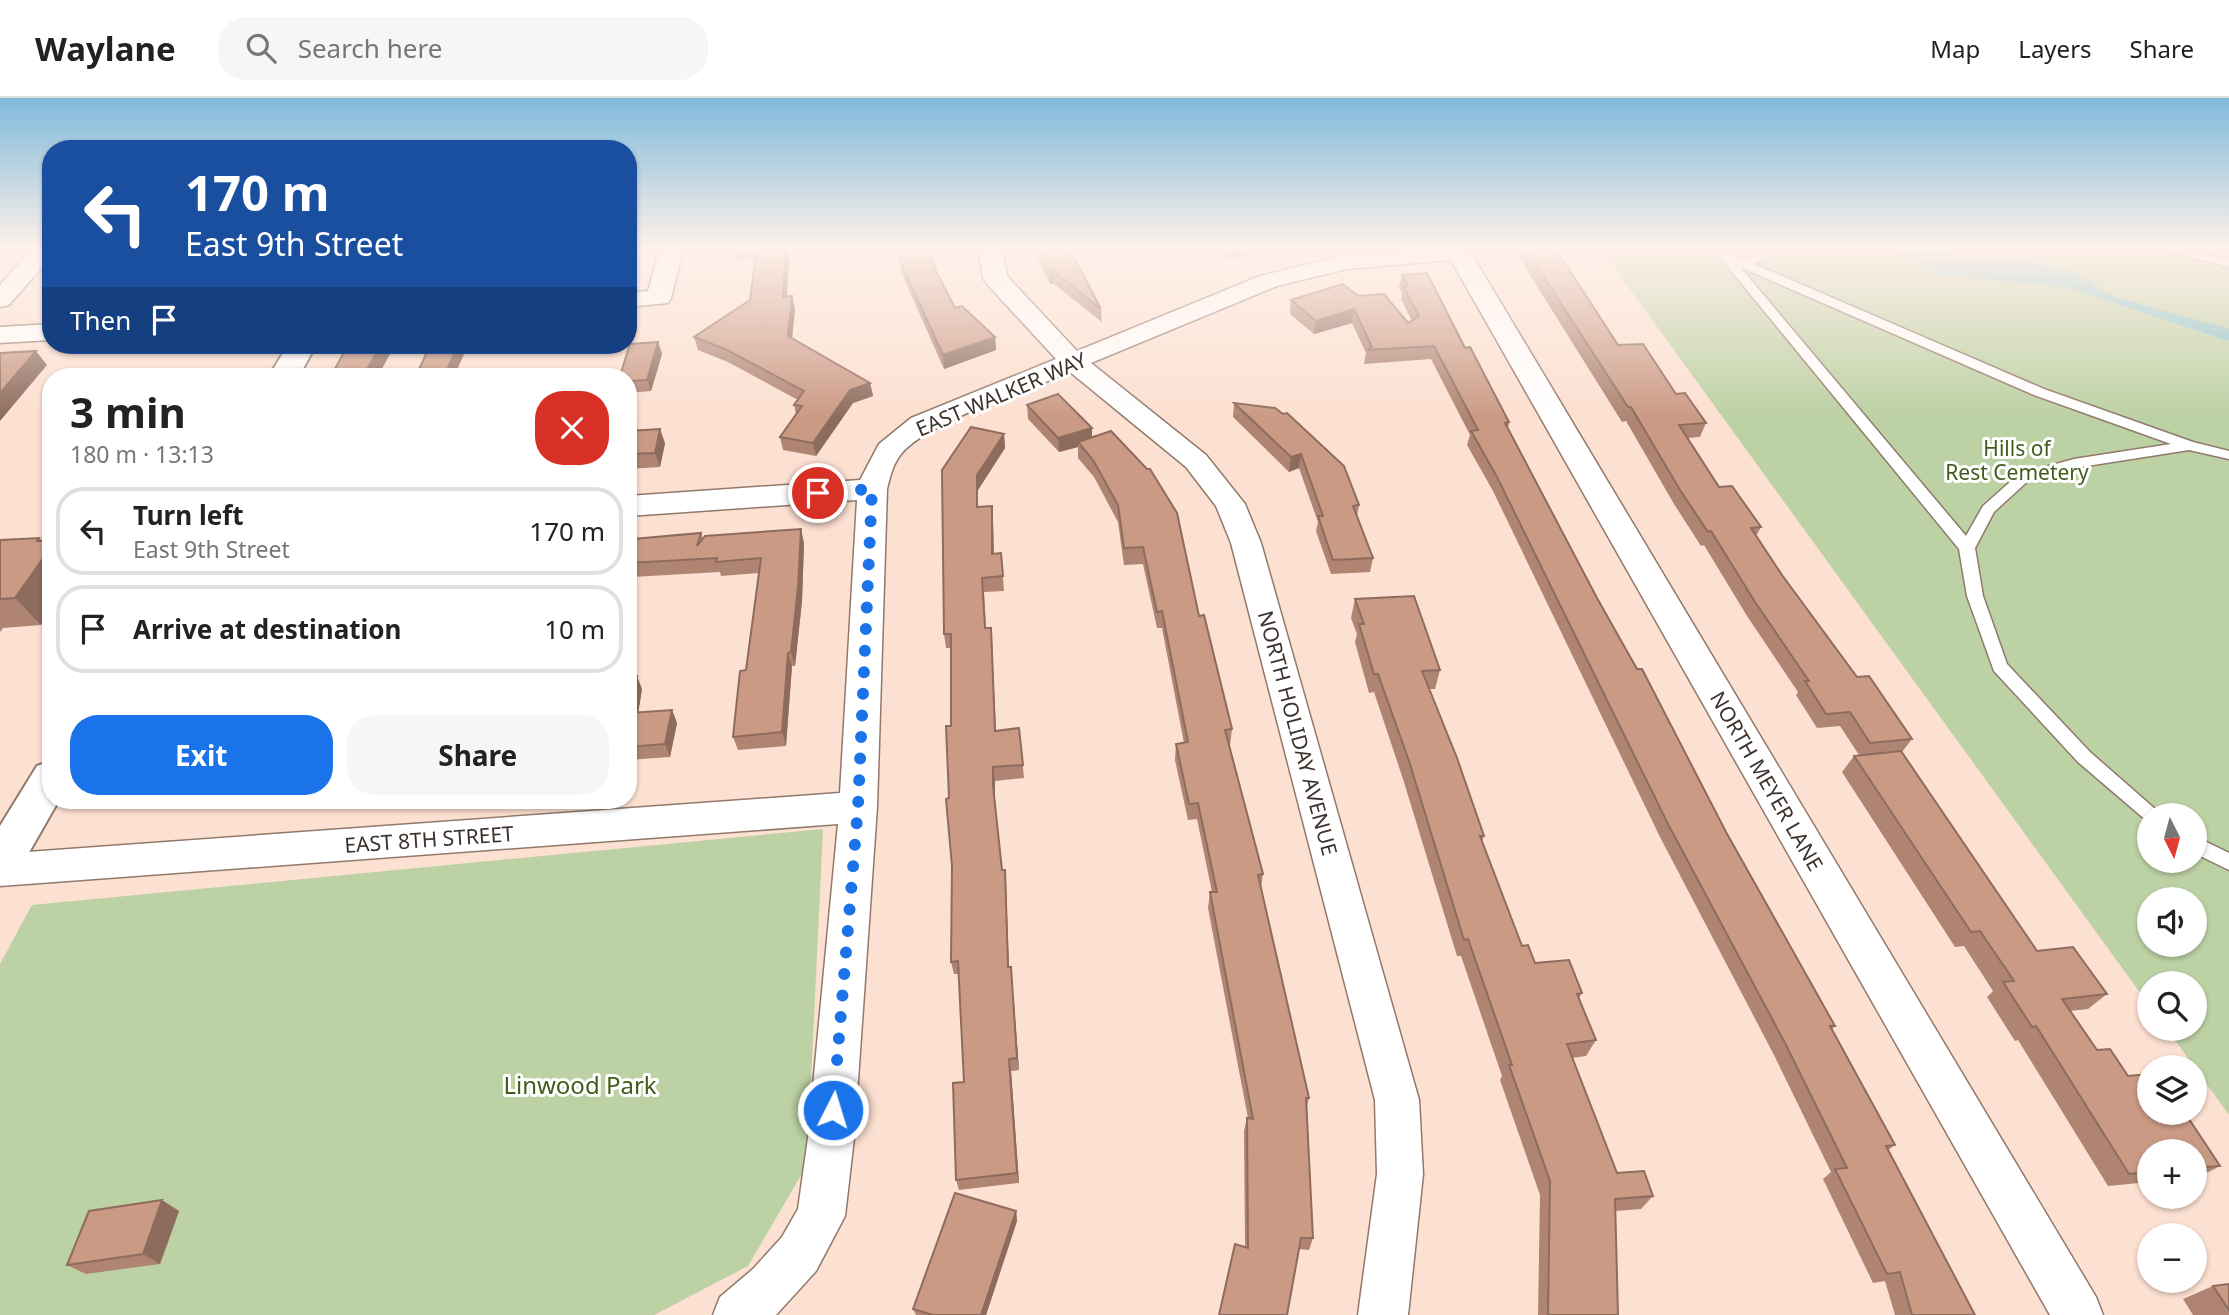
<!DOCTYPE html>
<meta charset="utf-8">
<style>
body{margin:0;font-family:"Noto Sans",sans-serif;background:#f6f6f6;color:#222;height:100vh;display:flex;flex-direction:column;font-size:26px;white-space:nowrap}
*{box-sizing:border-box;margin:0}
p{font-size:23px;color:#767676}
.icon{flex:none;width:38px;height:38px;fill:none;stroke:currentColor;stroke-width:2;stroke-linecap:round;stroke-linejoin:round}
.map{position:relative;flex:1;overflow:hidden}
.drawer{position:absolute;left:42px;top:270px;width:595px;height:441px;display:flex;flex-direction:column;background:#fff;border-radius:28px;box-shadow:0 2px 5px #0004}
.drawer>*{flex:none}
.banner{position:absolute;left:42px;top:42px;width:595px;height:214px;border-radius:28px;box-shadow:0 2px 5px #0004;background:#1a4fa0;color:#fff;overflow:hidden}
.needle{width:46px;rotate:174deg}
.controls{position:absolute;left:2137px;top:705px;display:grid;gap:14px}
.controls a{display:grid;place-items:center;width:70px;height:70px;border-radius:50%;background:#fff;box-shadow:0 2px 5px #0004;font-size:35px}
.pin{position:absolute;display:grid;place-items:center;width:60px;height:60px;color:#fff;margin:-30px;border:4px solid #fff;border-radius:50%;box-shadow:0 2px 7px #0007}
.me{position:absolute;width:77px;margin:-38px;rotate:5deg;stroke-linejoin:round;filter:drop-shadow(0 0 5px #0008)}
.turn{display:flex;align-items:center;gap:24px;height:147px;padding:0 28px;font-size:32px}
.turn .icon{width:91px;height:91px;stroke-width:2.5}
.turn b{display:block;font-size:49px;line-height:60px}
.then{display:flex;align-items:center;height:66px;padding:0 28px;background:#0003;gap:14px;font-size:26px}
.round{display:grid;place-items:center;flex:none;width:74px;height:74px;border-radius:28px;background:#f6f6f6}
.headline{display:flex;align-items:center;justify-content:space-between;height:119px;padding:0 28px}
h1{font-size:42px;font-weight:700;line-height:52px}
.cta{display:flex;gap:14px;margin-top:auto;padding:14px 28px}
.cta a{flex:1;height:80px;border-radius:28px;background:#1a73e8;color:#fff;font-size:28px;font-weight:700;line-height:80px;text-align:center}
.cta a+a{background:#f6f6f6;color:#222}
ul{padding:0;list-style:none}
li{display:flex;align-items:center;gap:21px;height:88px;margin:0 14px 10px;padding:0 14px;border:4px solid #e0e0e0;border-radius:28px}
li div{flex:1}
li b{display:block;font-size:26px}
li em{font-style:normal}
header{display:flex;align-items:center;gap:42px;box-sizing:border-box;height:98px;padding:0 35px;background:#fff;border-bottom:2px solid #e0e0e0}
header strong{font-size:33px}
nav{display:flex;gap:38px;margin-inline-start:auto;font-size:24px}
.search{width:490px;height:63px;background:#f6f6f6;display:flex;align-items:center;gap:18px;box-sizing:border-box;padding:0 24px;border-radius:28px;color:#767676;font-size:26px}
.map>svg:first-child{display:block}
.green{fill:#bcd1a4;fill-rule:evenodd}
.water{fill:#83c3c7}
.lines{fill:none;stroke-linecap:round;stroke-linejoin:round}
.lane-casing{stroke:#91796b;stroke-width:3}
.street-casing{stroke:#91796b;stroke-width:3}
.secondary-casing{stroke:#91796b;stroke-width:4}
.lane{fill:#fff;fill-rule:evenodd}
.street{fill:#fff;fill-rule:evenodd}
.secondary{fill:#fff;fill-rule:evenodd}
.wall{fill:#af8472}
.shaded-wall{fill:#8e6c5d}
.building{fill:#cb9a85;stroke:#8e6c5d;stroke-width:2}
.route{stroke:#1a73e8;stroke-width:12;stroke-dasharray:0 21.6}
.labels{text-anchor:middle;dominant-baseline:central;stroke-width:6;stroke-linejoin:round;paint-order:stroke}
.street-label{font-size:21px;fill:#3d322d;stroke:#fff}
.park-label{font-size:21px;fill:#435c1b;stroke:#fff}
.near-park-label{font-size:24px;fill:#435c1b;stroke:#fff}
</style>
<header>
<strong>Waylane</strong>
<div class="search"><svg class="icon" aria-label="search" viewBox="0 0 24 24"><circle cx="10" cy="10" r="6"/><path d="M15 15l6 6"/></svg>Search here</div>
<nav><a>Map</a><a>Layers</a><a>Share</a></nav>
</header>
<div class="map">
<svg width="2229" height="1217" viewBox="0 0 2229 1217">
<rect width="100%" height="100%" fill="#fce0d1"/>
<!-- green -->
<g class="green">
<path d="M1600,150H2229V1017L2167,931H2194V886H2149V907ZM2149,718H2194V763H2149ZM2149,802H2194V847H2149Z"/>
<polygon points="823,731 807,1067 748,1168 654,1217 0,1217 0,866 32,807"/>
</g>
<!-- water -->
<polygon class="water" points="1887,150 1912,150 1966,159 2006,160 2054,168 2086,180 2101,192 2118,200 2229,231 2229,243 2065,189 1941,177 1908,163"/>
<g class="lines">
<defs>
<g id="lane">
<path d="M1771,150H1786L1754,166L2044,291L2193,344L2229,353V361L2189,352L2074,370L2029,382L1994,414L1975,450L1983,498L2007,566L2090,654L2163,718H2149L2147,723L2078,664L1994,573L1967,498L1959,451L1719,158L1725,154L1744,162ZM1740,169L2034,297L2171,346L2074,361L2019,376L1983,408L1966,438Z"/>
<polygon points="2156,150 2176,150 2229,161 2229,169"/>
<polygon points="2194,738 2229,755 2229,772 2194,755"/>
</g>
<g id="street">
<polygon points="33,150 51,150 51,159 9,207 0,209 0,187"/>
<polygon points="660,150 684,150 671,200 668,205 628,209 628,195 648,193"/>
<path d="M978,150H1002L1007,178L1077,253L1260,178L1347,157L1427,150H1468L2096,1199L2103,1217H2050L1451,162L1347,171L1277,188L1091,265L1206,357L1245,406L1261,445L1419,1002L1423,1076L1408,1217H1358L1377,1076L1375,1002L1231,445L1216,408L1186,369L1070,274C1028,292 927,324 901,356C893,366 890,379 887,391L877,709L854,1040L845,1118L816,1173L776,1217H713L720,1199L753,1171L782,1139L798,1111L808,1040L838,726L0,788V756L840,695L857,402L628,418V398L860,382L879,346L911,320L1056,261L986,185L983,180Z"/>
<polygon points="51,226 51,242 0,245 0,229"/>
</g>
<g id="secondary">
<polygon points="288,247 316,247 299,278 269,278"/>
<polygon points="51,663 51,702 59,702 15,779 0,784 0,728 37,668"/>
</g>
</defs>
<!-- lane casing -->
<use href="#lane" class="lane-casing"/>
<!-- street casing -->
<use href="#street" class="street-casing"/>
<!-- secondary casing -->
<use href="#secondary" class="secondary-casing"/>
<!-- lane -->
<use href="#lane" class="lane"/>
<!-- street -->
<use href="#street" class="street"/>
<!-- secondary -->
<use href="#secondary" class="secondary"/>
</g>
<!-- wall -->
<g class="wall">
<polygon points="732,150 767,150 789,162 787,199 792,198 795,211 792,240 870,285 873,298 853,305 816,358 783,352 780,339 796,316 794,307 798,302 728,264 698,252 694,239 750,202 756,160 734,161"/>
<polygon points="1032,150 1069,150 1101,211 1102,224 1054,186 1050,186"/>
<polygon points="1216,150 1268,150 1230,161"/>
<polygon points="1513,150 1555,150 1618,247 1676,296 1706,325 1700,339 1688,340 1719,389 1761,429 1756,438 1782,477 1857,579 1912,641 1902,654 2037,853 2107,896 2088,911 2070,913 2097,952 2128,978 2220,1068 2197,1080 2194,1080 2194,1054 2149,1054 2149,1084 2108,1088 2018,942 2015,943 1987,899 1993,893 1964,848 1955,849 1842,674 1854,658 1859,657 1840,628 1817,630 1796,597 1798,594 1747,518 1704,447 1701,448 1674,406 1626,323 1622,324"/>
<polygon points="900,163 936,173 955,210 995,239 996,252 944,271 902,176"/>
<polygon points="1402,177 1465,250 1509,324 1508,330 1597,500 1726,734 1835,928 1832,931 1895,1047 1888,1052 1975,1217 1895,1217 1885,1183 1873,1185 1823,1081 1831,1074 1774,957 1660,739 1493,393 1467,347 1470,337 1431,261 1364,266 1366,255 1352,225 1314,236 1290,216 1291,202 1358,198 1408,225 1412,223 1401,201 1402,195 1399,190"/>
<polygon points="51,188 51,203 45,195"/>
<polygon points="658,244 662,256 651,293 628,295 628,278"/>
<polygon points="430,247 468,247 454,278 418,278 417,276"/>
<polygon points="1234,305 1275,310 1359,407 1357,418 1373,460 1370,474 1331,476 1316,433 1318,424 1299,370 1289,374 1233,319"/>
<polygon points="1027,307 1092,339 1199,518 1232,631 1230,647 1229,648 1263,776 1261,790 1309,1000 1307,1008 1313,1140 1309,1152 1299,1151 1287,1217 1245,1149 1244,1033 1247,1020 1248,1020 1208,810 1210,794 1212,794 1197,721 1188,722 1175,662 1176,646 1184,645 1162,530 1157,530 1143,466 1124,467 1118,424 1094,379 1078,360 1078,349 1059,354 1028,321"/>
<polygon points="971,329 1004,336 1005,350 978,392 978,408 993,422 994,456 1001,455 1004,493 984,494 986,530 992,544 996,633 1019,630 1024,680 995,683 995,702 1002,772 1005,772 1006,785 1009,869 1012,881 1019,972 1011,973 1019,1085 959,1092 956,1082 964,984 959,876 954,876 951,864 952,768 949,700 951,628 951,550 946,550 944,536"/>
<polygon points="628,333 665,345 660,369 628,371"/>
<polygon points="701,435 703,441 804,445 802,503 795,568 792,568 786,648 738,652 733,639 746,572 759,475 721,478 720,474 632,479 628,470 628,456 629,457"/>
<polygon points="39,440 42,443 41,527 3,530 0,534 0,442"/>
<polygon points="1355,501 1440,572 1435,591 1429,591 1484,738 1482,744 1522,848 1535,865 1582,895 1579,900 1596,942 1586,958 1572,960 1617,1075 1653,1098 1641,1111 1615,1113 1618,1217 1538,1217 1540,1097 1500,982 1502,978 1461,858 1457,858 1403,681 1374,594 1369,595 1355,544 1357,536 1351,520"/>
<polygon points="628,579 642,591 638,615 672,612 677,625 670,659 628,662"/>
<polygon points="179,1113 160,1166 86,1176 67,1167"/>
<polygon points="1016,1113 1017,1123 986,1217 916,1217 913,1211"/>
<polygon points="2229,1186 2229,1217 2193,1217 2183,1201 2213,1188"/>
</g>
<!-- shaded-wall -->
<g class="shaded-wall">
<polygon points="786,150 789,162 786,212 783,199"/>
<polygon points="1231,150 1268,150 1230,161"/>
<polygon points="1049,173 1053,173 1054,186 1050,186"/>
<polygon points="792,198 795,211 791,251 788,238"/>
<polygon points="1354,211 1352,225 1314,236 1316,223"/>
<polygon points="995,239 996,252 944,271 943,257"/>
<polygon points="658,244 662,256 651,293 647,282"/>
<polygon points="381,247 395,247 378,278 363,278"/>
<polygon points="458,247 468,247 454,278 448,278 446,274"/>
<polygon points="36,253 47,267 0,323 0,295"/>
<polygon points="870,285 873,298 853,305 816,358 813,345 850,292"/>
<polygon points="1092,330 1092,344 1078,344 1078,349 1059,354 1058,340"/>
<polygon points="660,331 665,345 660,369 655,355"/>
<polygon points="1004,336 1005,350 978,392 978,423 977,409 977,377"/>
<polygon points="1301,356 1299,370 1289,374 1291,359"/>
<polygon points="992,408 993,422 994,470 992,456"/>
<polygon points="801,431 804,445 802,503 795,568 791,554"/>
<polygon points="39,440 49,451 51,449 51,512 41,527 15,500 37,443"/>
<polygon points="991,530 992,544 996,647 995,633"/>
<polygon points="788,555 792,568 786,648 782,634"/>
<polygon points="637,578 642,591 636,628 630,615"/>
<polygon points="672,612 677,625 670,659 665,646"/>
<polygon points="993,669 995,683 995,702 993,688"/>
<polygon points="1005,772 1006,785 1009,882 1008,869"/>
<polygon points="1011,869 1012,881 1019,972 1017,960"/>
<polygon points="1009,961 1011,973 1019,1085 1017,1075"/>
<polygon points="162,1102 179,1113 160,1166 143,1156"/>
<polygon points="1016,1113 1017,1123 986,1217 981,1217"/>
</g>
<!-- building -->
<g class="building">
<polygon points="786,150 783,199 792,198 788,238 870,285 850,292 813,345 780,339 802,308 794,307 804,293 725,251 694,239 750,202 757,151"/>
<polygon points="900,150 929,150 936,173 955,210 962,208 995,239 943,257 900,163"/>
<polygon points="1037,150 1069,150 1101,211 1053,173 1049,173"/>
<polygon points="1525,150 1555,150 1618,247 1643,246 1676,296 1685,295 1706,325 1679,327 1719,389 1732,388 1761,429 1751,430 1782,477 1857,579 1869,578 1912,641 1870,645 1850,614 1826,616 1805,583 1809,583 1755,504 1711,433 1708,434 1680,392 1631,309 1628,309"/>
<polygon points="1427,175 1465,250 1470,249 1509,324 1505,325 1597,500 1637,571 1642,571 1726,734 1835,928 1830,928 1895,1047 1886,1048 1975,1217 1912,1217 1900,1174 1887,1176 1835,1071 1847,1070 1785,945 1668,726 1497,379 1471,333 1478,332 1434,248 1367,252 1372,249 1354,211 1316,223 1291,202 1343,186 1358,198 1384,196 1408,225 1419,218 1403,188 1408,188 1402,177"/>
<polygon points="51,188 51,194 45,195"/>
<polygon points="658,244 647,282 628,283 628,278 620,278 630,246"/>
<polygon points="348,247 381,247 363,278 331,278"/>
<polygon points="430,247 458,247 446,274 417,276"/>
<polygon points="36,253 0,295 0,255"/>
<polygon points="202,273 199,278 165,278 167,275"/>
<polygon points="1058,296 1092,330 1058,340 1027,307"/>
<polygon points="1234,305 1275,310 1283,316 1287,315 1344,368 1359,407 1353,408 1373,460 1333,462 1318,418 1323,418 1301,356 1291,359"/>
<polygon points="971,329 1004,336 977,377 977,409 992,408 992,456 1001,455 1003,478 982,480 985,530 991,530 995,633 1019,630 1023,667 993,669 993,688 1002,772 1005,772 1008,869 1011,869 1017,960 1009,961 1017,1075 956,1082 953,985 964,984 958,863 951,864 952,768 946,701 949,700 946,628 951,628 951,536 944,536 942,372"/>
<polygon points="660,331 655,355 628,356 628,333"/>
<polygon points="1111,333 1147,371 1150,371 1177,415 1199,518 1204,517 1232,631 1225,632 1263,776 1258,777 1309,1000 1306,1000 1313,1140 1301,1140 1287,1217 1219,1217 1235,1146 1248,1150 1247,1020 1253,1021 1210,794 1217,794 1198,705 1189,706 1176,646 1188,644 1162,513 1157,514 1143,449 1124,450 1118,407 1093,362 1078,344"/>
<polygon points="801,431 798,489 791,554 788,555 782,634 733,639 740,573 746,572 761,460 716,464 717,460 628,465 628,459 633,441 701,435 697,448 705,438"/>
<polygon points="39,440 37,443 51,442 51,449 15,500 0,501 0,442"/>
<polygon points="1414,498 1440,572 1422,573 1457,660 1484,738 1480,738 1522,848 1528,847 1535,865 1569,862 1582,895 1577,896 1596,942 1567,946 1617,1075 1644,1073 1653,1098 1615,1101 1618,1217 1548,1217 1550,1083 1509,967 1512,967 1468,841 1464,842 1409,663 1378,576 1374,576 1359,526 1364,526 1355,501"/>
<polygon points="637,578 630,615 672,612 665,646 628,649 628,579"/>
<polygon points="1901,653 2037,853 2073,849 2107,896 2062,901 2097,952 2110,951 2128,978 2149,976 2149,1015 2185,1015 2220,1068 2194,1070 2194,1054 2149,1054 2149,1074 2129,1076 2036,928 2032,929 2003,884 2014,883 1980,833 1971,834 1854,658"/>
<polygon points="955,1095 1016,1113 981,1217 933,1217 913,1211"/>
<polygon points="162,1102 143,1156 67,1167 89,1113"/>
<polygon points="2229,1186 2229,1212 2213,1188"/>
</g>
<!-- sky -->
<linearGradient id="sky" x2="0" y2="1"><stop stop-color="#7fbadb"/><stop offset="0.47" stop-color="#fef1ea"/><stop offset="1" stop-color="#fef1ea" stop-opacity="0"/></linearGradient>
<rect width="2229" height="320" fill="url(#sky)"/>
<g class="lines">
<!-- route -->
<polyline class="route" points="818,395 872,391 858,709 833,1012"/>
</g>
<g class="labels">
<!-- street labels -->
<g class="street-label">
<text transform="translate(1001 296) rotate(-23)">EAST WALKER WAY</text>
<text transform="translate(1298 635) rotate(75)">NORTH HOLIDAY AVENUE</text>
<text transform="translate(1767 683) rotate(60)">NORTH MEYER LANE</text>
<text transform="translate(429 741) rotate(-4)">EAST 8TH STREET</text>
</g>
<!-- park labels -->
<g class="park-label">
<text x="2017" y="350">Hills of<tspan x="2017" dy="24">Rest Cemetery</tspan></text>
</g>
<!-- near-park labels -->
<g class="near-park-label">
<text x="580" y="986">Linwood Park</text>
</g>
</g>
</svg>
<div class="controls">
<a><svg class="needle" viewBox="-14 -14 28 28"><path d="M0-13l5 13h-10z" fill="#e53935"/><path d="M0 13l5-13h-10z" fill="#767676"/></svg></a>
<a><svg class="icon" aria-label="sound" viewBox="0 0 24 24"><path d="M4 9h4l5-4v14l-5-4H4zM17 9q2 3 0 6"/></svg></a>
<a><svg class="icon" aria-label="search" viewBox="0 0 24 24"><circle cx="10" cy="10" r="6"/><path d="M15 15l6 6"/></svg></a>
<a><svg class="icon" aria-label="layers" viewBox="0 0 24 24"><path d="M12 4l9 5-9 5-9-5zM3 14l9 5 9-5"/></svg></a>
<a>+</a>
<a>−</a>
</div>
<div class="pin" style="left:818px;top:395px;background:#d93025"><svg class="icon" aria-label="arrive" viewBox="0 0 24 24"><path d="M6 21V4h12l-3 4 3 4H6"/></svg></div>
<svg class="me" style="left:833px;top:1012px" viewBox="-20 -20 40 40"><circle r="17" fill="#1a73e8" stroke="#fff" stroke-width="3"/><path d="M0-11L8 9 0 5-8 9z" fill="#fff"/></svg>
<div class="banner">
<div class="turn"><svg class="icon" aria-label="left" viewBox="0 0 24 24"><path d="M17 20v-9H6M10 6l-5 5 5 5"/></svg><div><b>170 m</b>East 9th Street</div></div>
<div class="then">Then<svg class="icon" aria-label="arrive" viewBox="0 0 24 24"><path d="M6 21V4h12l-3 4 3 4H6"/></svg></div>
</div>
<section class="drawer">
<div class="headline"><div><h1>3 min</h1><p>180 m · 13:13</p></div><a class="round" style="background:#d93025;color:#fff"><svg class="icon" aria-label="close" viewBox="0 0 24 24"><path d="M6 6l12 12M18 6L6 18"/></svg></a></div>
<ul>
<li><svg class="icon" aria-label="left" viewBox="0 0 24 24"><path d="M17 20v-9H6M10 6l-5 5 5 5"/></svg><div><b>Turn left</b><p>East 9th Street</p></div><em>170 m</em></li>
<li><svg class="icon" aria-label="arrive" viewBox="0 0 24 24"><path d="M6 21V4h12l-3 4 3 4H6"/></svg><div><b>Arrive at destination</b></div><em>10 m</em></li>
</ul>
<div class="cta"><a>Exit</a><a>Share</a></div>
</section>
</div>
